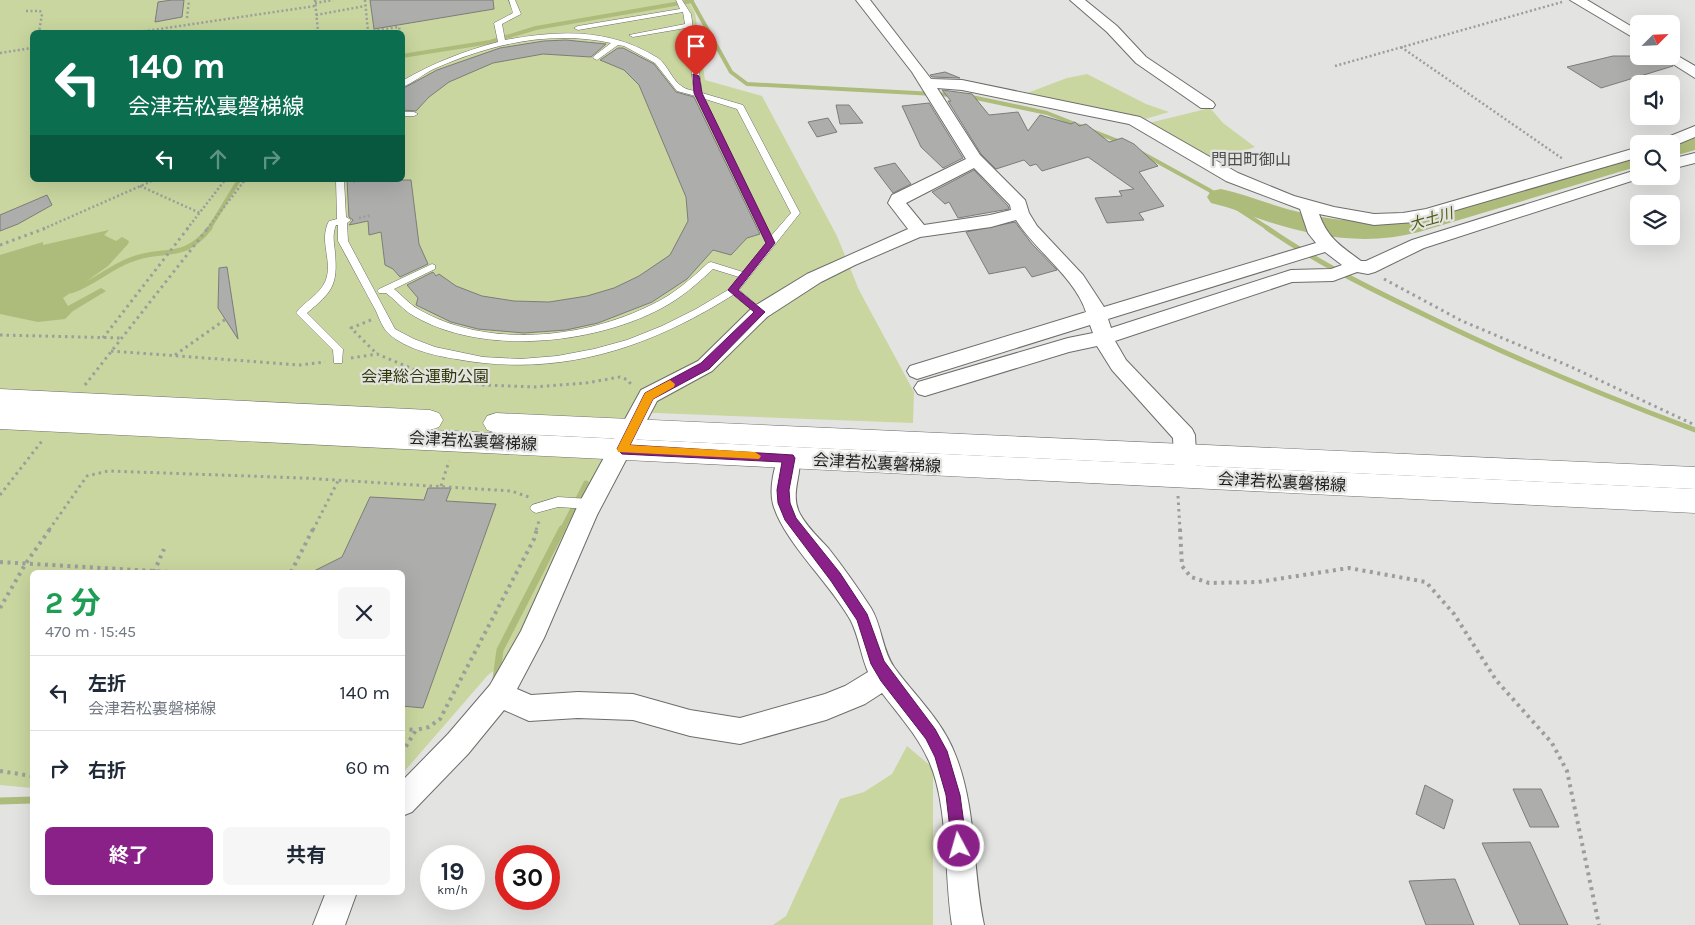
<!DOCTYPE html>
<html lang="ja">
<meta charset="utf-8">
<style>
body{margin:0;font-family:Karla,"Noto Sans JP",sans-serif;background:#f6f6f7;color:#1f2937;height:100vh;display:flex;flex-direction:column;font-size:19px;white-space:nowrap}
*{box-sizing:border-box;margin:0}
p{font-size:16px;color:#747a83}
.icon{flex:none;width:28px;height:28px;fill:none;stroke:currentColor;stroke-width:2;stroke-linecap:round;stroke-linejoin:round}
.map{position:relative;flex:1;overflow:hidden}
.side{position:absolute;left:30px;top:570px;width:375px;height:325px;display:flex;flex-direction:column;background:#fff;border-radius:8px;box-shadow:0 5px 20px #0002}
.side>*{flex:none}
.hud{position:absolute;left:30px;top:30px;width:375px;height:152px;border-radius:8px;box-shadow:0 5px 20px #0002;background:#0b6e4f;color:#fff;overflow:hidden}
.needle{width:32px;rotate:66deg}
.tools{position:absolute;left:1630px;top:15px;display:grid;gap:10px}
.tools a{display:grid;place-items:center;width:50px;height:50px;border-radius:8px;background:#fff;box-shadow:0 5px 20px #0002;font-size:25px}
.speed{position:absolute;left:420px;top:845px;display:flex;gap:10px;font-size:25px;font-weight:700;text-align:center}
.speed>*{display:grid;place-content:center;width:65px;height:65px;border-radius:50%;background:#fff;box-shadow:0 5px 20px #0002;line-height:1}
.speed small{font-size:12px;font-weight:400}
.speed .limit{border:8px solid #d22;background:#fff;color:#111}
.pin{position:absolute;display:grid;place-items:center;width:42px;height:42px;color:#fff;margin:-51px -21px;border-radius:50% 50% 50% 0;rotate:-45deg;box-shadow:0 0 5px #0007}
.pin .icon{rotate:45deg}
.me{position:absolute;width:55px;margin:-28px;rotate:354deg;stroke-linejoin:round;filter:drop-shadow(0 0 4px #0008)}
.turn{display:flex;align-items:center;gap:18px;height:105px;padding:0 15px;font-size:22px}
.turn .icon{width:65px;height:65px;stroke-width:2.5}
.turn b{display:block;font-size:35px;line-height:42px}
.lanes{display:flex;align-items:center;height:48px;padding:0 15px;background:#0003;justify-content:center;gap:25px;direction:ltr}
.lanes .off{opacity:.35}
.round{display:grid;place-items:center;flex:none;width:52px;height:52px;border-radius:8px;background:#f6f6f7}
.overview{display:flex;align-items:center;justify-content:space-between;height:85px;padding:0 15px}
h1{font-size:30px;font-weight:700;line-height:38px;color:#1e9e55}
.cta{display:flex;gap:10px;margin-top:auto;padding:10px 15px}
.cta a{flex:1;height:58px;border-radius:8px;background:#892188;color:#fff;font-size:20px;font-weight:700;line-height:58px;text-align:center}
.cta a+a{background:#f6f6f7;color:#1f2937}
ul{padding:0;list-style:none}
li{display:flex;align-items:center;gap:15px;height:75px;padding:0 15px;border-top:1px solid #e0e1e3}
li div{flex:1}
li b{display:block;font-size:19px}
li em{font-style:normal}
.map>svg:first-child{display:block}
.green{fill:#c9d69f;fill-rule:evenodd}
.water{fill:#adbb7b}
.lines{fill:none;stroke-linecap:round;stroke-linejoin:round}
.stream-far2{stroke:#adbb7b;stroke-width:4}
.stream-far1{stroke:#adbb7b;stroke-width:5}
.stream{stroke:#adbb7b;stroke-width:7}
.river{fill:#adbb7b;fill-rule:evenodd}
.building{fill:#adaeab;stroke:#7c7d79}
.service-casing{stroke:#6d6d6a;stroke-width:1}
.minor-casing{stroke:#6d6d6a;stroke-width:2}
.primary-casing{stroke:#6d6d6a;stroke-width:1}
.path-far2{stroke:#9d9e9b;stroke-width:2.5;stroke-dasharray:2 2.5;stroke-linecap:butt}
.path-far1{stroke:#9d9e9b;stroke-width:3;stroke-dasharray:2.5 4;stroke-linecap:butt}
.path{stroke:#9d9e9b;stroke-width:4;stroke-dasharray:3 4.5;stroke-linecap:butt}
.service{fill:#fff;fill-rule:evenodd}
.minor{fill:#fff;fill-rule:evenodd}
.primary{fill:#fff;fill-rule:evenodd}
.route{fill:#892188;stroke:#591558}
.slow{fill:#f59e0b}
.labels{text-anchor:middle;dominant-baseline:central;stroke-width:4.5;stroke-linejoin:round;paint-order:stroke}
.far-water-label{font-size:15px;font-style:italic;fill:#4e5a13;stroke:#e3e4e1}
.far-quarter-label{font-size:16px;fill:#4d4d4b;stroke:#e3e4e1}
.park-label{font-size:16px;fill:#313907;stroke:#e3e4e1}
.street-label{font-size:16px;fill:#1e1e1d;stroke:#e3e4e1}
</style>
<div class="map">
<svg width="1695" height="925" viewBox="0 0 1695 925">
<rect width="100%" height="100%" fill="#e3e4e1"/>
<!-- green -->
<g class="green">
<path d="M0,0H688L695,13L705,80L762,96L837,236L859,290L914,392L913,423L630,412L509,660L488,675L403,773L402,572H32V788L0,785ZM32,32H402V180H32Z"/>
<polygon points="1087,74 1146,104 1169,112 1142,120 1022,95 1067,78"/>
<polygon points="1210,108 1223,123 1255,147 1211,162 1149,123"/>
<polygon points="907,746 933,768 933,925 773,925 786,916 840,799 864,792 892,774"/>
</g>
<!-- water -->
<polygon class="water" points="109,230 104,235 116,241 122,237 129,241 128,244 108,266 63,298 68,306 101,288 106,291 73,311 65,319 38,322 0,314 0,255 43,242 43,245"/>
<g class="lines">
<!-- stream-far2 -->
<g class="stream-far2">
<polyline points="691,0 731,72 747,84 953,95"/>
<polyline points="402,56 490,42 536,28 692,1"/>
<polyline points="967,96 1047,113 1123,143"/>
<polyline points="1140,152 1209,190 1269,229"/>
<polyline points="209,229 239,180"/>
</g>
<!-- stream-far1 -->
<g class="stream-far1">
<path d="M1267,228C1316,262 1369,288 1423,314C1512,358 1602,395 1695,430"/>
<path d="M71,291C92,284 109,268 130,260C164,246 182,263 210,228"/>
<polyline points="562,530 586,483"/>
</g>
<!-- stream -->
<g class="stream">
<polyline points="496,679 500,650 562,529"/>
<polyline points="0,801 32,800"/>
</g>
<!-- river -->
<g class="river">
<polygon points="1695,134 1695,150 1671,157 1671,144 1662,144"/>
<path d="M1639,150V166L1419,232C1367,246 1313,237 1263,220C1246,214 1229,207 1211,203L1207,197L1211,191L1221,189C1248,195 1273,206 1299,212C1335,222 1370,223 1407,217Z"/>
</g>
</g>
<!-- building -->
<g class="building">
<polygon points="172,0 184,0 182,17 155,22 158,2"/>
<polygon points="370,0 493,0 494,9 374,29"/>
<polygon points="566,40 606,44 591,57 543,54 493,63 449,82 429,97 416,111 402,110 402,89 437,70 500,48 544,41"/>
<polygon points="618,48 623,48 654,64 676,92 694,97 760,234 747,238 731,255 713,250 687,279 652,302 598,323 566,330 524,333 478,329 451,322 416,305 418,298 407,285 433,272 436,276 439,274 456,286 482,296 514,301 549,302 587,296 614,288 639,276 670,255 688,221 686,197 639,85 624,70 600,60"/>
<polygon points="1613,56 1661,56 1673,66 1601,88 1567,67"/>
<polygon points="945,72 960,78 932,77 930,75"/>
<polygon points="942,90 972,94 989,115 1018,112 1028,131 1040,115 1071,124 1075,122 1079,126 1086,124 1109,142 1122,138 1134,144 1158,166 1139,172 1164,206 1139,213 1144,220 1107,223 1095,198 1122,196 1119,191 1134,189 1088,157 1042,171 1036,164 1030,166 1024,160 996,169 981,154 948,101 951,101"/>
<polygon points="929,103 963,158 943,168 921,147 902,106"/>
<polygon points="836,105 849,105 863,123 840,124"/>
<polygon points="828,118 837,132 817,137 808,122"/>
<polygon points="895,163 911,184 893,193 874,168"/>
<polygon points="974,170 1008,206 1009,209 958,218 949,202 945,204 932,192"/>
<polygon points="347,180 411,180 419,244 428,264 400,277 393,269 385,265 381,232 369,235 368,221 349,225 353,220 349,217"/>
<polygon points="47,195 52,205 18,224 0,231 0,215"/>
<polygon points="1015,222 1032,244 1057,270 1032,277 1025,267 989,274 966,232"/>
<polygon points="227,267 238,339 218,308 219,268"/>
<polygon points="428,488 451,488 446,501 496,504 423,708 402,706 402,572 312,572 342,557 370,497 424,500"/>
<polygon points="1425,785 1453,800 1444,829 1416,814"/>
<polygon points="1513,789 1541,789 1559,827 1530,827"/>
<polygon points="1530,842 1568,925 1520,925 1482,843"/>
<polygon points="1455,879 1474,925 1426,925 1409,881"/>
</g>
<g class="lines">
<defs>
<g id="service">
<path d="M509,0H515L521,14L502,24L505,40C560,30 609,28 658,58C668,65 672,81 683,87C685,89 691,90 694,91L686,28L633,37L629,35L685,24L683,12L578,30L574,28L578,26L680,9L676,0H682L691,14L702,93L743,105L800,213L739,290L763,310L765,312L763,314H757L733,295C647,349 558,378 456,359C435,356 406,349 389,334C383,329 379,318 376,311C363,288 351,264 338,241V225H336C332,235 334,242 335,252C338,286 332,292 307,313L343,349L342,363H334L333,350L296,313C305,301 318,296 325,282C334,262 318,241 329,221L337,219L336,180H344L346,217L351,220L347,223L348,241L395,329L414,339L435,347L483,357L520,359L557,356L594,349L627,340L662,326L696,309L728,290L739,277L713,269C697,284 681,298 662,308C593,345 478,357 409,313C401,307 394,299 386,293H379L377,291L379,289L432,264L435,265V269L394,289C402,295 409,304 418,309C487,349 584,339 653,304C674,294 691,279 708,263L711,262L743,272L766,243L696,96L677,91L655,63L624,46L618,45L597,60L593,58L594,56L611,43C551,30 491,44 436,68C424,73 414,83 402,87V81C433,63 464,51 498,42L494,23L513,13ZM705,99L737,109L791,213L771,236Z"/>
<polygon points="402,112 414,112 418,114 414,116 402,116"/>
<polygon points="558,497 590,499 594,501 596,504 594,507 590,509 558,507 536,513 532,511 530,508 532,505"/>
</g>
<g id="minor">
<path d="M856,0H870L931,79L962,80L1140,117L1238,173L1294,196L1334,207L1374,214L1403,213L1426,209L1639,147V157L1415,222L1374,225L1319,214C1328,239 1341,246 1361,261H1366L1412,240L1633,171L1639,170V176H1647L1424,248L1375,272L1368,274L1357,272L1333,281L1292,282L1115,341L1126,360L1192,429L1195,435L1197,474L1194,480L1186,483L1178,480L1175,474L1173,438L1112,370L1097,346L1069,352L925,396L918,394L914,388L918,382L1068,338L1093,333L1090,325L917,379L910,376L907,371L910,366L1086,312C1076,279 1035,250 1016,220L991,227L920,237L855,265L821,282L767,317L712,371L657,401L597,515L544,638L517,689L531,695L578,692L633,694L690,710L740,718L825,694L845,686L868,672C861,656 859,637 851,621C831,584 783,541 773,504C769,489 774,465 781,452L789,449L797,452C806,469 788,492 800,514C807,527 819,538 829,549C844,568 858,588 871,608C882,626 882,650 894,667C915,696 942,720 955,754C977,808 972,868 984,925H952C944,875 949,803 928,759C917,735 898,714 882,693L865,704L826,720L740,744L690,736L633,720L578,718L529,721L504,710L468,754L412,812L402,816V781L448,734L490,685L521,631L578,505L641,390L698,361L753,307L807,274L908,229L888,203L892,195L966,159L912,72ZM937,88L962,90L1129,124L1226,181L1300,209L1308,233L1316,243L1104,307L1083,275L1037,226L1029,213L1025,200L980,155ZM974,168L1010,205L1011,210L990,215L924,225L906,203ZM1325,252L1342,265L1331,269L1291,270L1111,328L1108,319Z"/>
<polygon points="1070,0 1085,0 1117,26 1146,57 1213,102 1215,105 1213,108 1201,108 1136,63 1107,32"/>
<polygon points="1570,0 1587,0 1639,31 1639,41"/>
<polygon points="1671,52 1695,66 1695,78 1665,59 1663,56 1671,56"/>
<polygon points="1695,126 1695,137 1671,147 1671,144 1656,144 1658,141"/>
<polygon points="1695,153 1695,163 1671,169 1671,159"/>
<polygon points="326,892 357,892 345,925 313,925"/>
</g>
<g id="primary">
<polygon points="0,389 430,410 439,413 443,420 439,427 430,430 1695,489 1695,513 0,429 0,409 304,424 0,409"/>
<polygon points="496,413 1695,467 1695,489 496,433 487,430 483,423 487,416"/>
</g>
</defs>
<!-- service casing -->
<use href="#service" class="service-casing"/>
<!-- minor casing -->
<use href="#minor" class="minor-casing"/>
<!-- primary casing -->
<use href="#primary" class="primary-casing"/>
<!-- path-far2 -->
<g class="path-far2">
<polyline points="315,0 318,32"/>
<polyline points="365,0 368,32"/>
<polyline points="315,3 333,0"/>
<polyline points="26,11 40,11 42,14 39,32"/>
<polyline points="316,15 365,6"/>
<polyline points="187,18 189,0"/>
<polyline points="139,32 315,6"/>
<polyline points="364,32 399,27 400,32"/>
<polyline points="402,45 403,47"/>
<polyline points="1401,47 1563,159"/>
<polyline points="0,53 32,48"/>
<polyline points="1335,66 1562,2"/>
<polyline points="233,180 243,182"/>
<polyline points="353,182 365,180"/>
<polyline points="140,186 200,213"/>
<polyline points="359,218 372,215"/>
<polyline points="43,229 154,180"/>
<polyline points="187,229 225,180"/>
<polyline points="207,229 245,180"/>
</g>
<!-- path-far1 -->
<g class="path-far1">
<polyline points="0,245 46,228"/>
<polyline points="1384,279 1462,321 1569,366 1695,425"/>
<polyline points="371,320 351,328 377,354"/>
<polyline points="0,335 122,338"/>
<polyline points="103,338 188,228"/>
<polyline points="111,351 300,365 325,362"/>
<polyline points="175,355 226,319"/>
<polyline points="351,358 377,354 432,377 484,385 534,387 586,383 620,377 628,380 632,386"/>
<polyline points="85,385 208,228"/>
<polyline points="441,486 449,461"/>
<polyline points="0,495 42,441"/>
<polyline points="1178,496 1180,530"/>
<polyline points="49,530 87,476 108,471 303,478 511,491 529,497"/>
<polyline points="313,530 338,481"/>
<polyline points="536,530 539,521"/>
</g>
<!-- path -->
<g class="path">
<polyline points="1180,529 1182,566 1191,577 1209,583 1258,582 1349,568 1426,582 1454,614 1496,680 1552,743 1567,771 1599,925"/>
<polyline points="0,562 170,572"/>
<polyline points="154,572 164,549"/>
<polyline points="291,572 313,529"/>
<polyline points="0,608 26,563 50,529"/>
<polyline points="402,729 416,730"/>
<polyline points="402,753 416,730 429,727 440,719 534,539 537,529"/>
<polyline points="0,771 32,776"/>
</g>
<!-- service -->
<use href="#service" class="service"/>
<!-- minor -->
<use href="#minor" class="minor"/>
<!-- primary -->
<use href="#primary" class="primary"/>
</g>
<!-- route -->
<polygon class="route" points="693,74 699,76 702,93 775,243 738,290 765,312 709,369 653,399 630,445 793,455 795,458 789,490 790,503 796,518 840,573 867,614 884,661 935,729 947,751 960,795 967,846 965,851 959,854 954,851 952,846 946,795 935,757 926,739 881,681 871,664 857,620 831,581 785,520 778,503 777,490 782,462 622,454 617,449 645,393 701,363 754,312 728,290 766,243 694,93"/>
<!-- slow -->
<polygon class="slow" points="670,380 675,384 674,387 653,399 630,445 755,452 761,456 759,459 618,452 617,449 645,393"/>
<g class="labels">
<!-- far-water labels -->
<g class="far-water-label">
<text transform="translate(1431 219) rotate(-16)">大土川</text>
</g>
<!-- far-quarter labels -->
<g class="far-quarter-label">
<text x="1251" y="159">門田町御山</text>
</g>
<!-- park labels -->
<g class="park-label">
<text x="425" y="376">会津総合運動公園</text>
</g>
<!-- street labels -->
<g class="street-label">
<text transform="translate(473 441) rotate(3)">会津若松裏磐梯線</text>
<text transform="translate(877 463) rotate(3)">会津若松裏磐梯線</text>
<text transform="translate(1282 482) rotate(3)">会津若松裏磐梯線</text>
</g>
</g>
</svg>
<div class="tools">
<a><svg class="needle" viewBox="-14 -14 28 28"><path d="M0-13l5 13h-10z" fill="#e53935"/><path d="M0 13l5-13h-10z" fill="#747a83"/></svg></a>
<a><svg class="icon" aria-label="sound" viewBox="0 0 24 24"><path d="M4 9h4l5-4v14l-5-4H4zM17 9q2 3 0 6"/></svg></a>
<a><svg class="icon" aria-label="search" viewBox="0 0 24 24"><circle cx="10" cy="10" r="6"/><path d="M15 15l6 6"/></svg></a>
<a><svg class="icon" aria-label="layers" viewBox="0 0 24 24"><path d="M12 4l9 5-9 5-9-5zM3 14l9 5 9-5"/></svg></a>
</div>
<div class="speed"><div>19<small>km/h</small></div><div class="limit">30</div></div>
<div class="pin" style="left:696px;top:76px;background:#d93025"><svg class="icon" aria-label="arrive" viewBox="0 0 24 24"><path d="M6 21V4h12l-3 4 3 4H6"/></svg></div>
<svg class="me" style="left:959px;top:846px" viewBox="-20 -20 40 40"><circle r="17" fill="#892188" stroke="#fff" stroke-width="3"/><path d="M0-11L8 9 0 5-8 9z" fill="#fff"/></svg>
<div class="hud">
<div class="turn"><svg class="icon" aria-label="left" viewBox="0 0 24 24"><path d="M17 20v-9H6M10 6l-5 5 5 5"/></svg><div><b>140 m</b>会津若松裏磐梯線</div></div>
<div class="lanes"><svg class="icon" aria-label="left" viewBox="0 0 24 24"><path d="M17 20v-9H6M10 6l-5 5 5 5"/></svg><svg class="icon off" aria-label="ahead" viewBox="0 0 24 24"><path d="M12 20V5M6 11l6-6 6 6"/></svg><svg class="icon off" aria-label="right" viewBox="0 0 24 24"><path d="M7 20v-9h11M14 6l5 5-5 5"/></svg></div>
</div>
<section class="side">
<div class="overview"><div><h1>2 分</h1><p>470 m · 15:45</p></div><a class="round"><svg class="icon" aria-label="close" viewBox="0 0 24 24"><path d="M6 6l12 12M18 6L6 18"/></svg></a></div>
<ul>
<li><svg class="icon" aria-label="left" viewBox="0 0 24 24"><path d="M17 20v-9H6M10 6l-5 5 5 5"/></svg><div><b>左折</b><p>会津若松裏磐梯線</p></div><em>140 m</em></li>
<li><svg class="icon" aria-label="right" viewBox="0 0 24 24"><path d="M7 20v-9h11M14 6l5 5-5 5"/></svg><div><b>右折</b></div><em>60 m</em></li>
</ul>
<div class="cta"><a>終了</a><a>共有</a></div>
</section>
</div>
